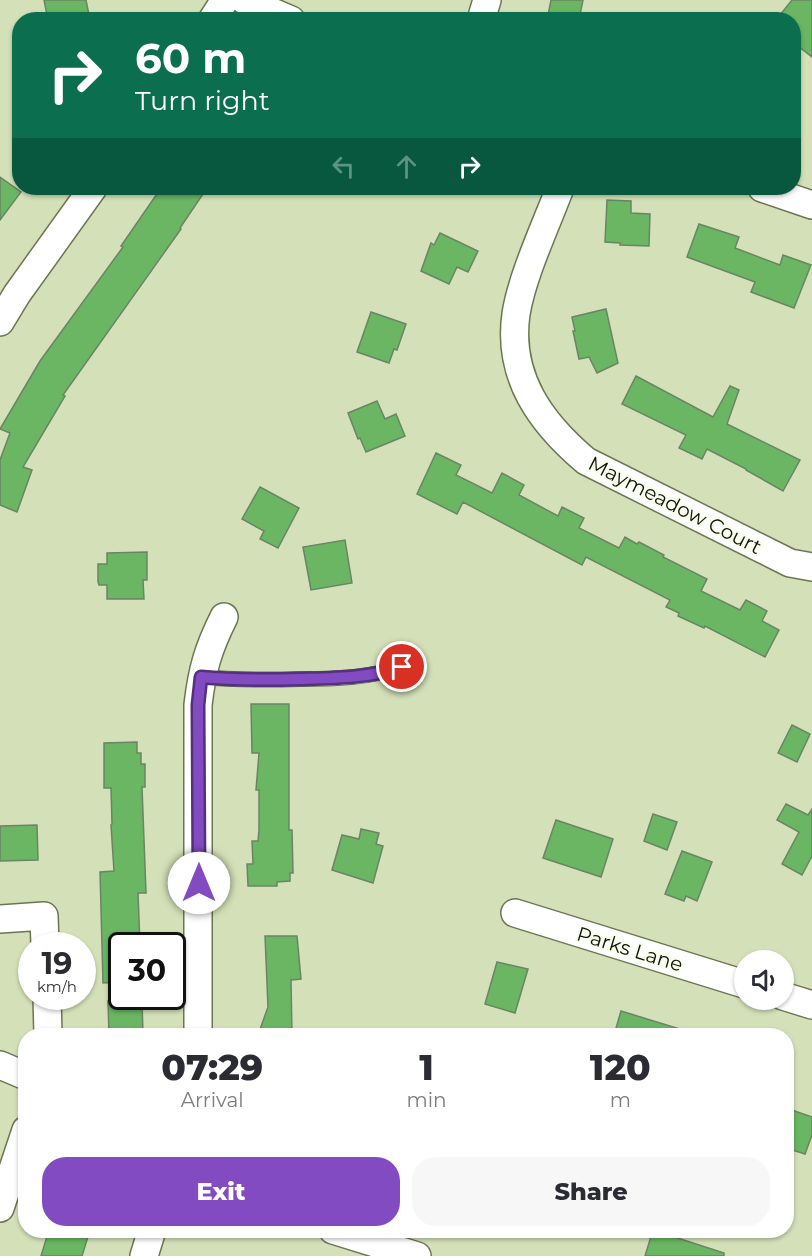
<!DOCTYPE html>
<style>
body{margin:0;font-family:Montserrat,sans-serif;background:#f7f7f7;color:#2b2b33;height:100vh;display:flex;flex-direction:column;font-size:22px;white-space:nowrap}
*{box-sizing:border-box;margin:0}
p{font-size:20px;color:#7c7c81}
.icon{flex:none;width:33px;height:33px;fill:none;stroke:currentColor;stroke-width:2;stroke-linecap:round;stroke-linejoin:round}
.map{position:relative;flex:1;overflow:hidden}
.panel{position:absolute;left:18px;top:1028px;width:776px;height:210px;display:flex;flex-direction:column;background:#fff;border-radius:24px;box-shadow:0 2px 4px #0004}
.panel>*{flex:none}
.top-card{position:absolute;left:12px;top:12px;width:789px;height:183px;border-radius:24px;box-shadow:0 2px 4px #0004;background:#0b6e4f;color:#fff;overflow:hidden}
.fabs{position:absolute;left:734px;top:950px;display:grid;gap:12px}
.fabs a{display:grid;place-items:center;width:60px;height:60px;border-radius:50%;background:#fff;box-shadow:0 2px 4px #0004;font-size:30px}
.speed{position:absolute;left:18px;top:932px;display:flex;gap:12px;font-size:30px;font-weight:700;text-align:center}
.speed>*{display:grid;place-content:center;width:78px;height:78px;border-radius:50%;background:#fff;box-shadow:0 2px 4px #0004;line-height:1}
.speed small{font-size:15px;font-weight:400}
.speed .limit{border:3px solid #111;border-radius:9px;background:#fff;color:#111}
.pin{position:absolute;display:grid;place-items:center;width:51px;height:51px;color:#fff;margin:-26px;border:3px solid #fff;border-radius:50%;box-shadow:0 2px 6px #0007}
.me{position:absolute;width:66px;margin:-33px;rotate:0deg;stroke-linejoin:round;filter:drop-shadow(0 0 4px #0008)}
.turn{display:flex;align-items:center;gap:21px;height:126px;padding:0 24px;font-size:27px}
.turn .icon{width:78px;height:78px;stroke-width:2.5}
.turn b{display:block;font-size:42px;line-height:51px}
.lanes{display:flex;align-items:center;height:57px;padding:0 24px;background:#0003;justify-content:center;gap:30px;direction:ltr}
.lanes .off{opacity:.35}
.eta{display:flex;justify-content:space-evenly;align-items:center;height:102px;text-align:center}
.eta b{font-size:36px;font-weight:800;line-height:42px}
.primary-button{display:flex;gap:12px;margin-top:auto;padding:12px 24px}
.primary-button a{flex:1;height:69px;border-radius:24px;background:#824bc2;color:#fff;font-size:24px;font-weight:800;line-height:69px;text-align:center}
.primary-button a+a{background:#f7f7f7;color:#2b2b33}
.map>svg:first-child{display:block}
.building{fill:#6ab663;stroke:#698566;stroke-width:1.5}
.lines{fill:none;stroke-linecap:round;stroke-linejoin:round}
.service-casing{stroke:#6b7651;stroke-width:16}
.minor-casing{stroke:#6b7651;stroke-width:30}
.service{stroke:#fff;stroke-width:14}
.minor{stroke:#fff;stroke-width:27}
.route-casing{stroke:#54317e;stroke-width:15}
.route{stroke:#824bc2;stroke-width:10}
.labels{text-anchor:middle;dominant-baseline:central;stroke-width:5;stroke-linejoin:round;paint-order:stroke}
.street-label{font-size:20px;fill:#101406;stroke:#f9feee}
</style>
<div class="map">
<svg width="812" height="1256" viewBox="0 0 812 1256">
<rect width="100%" height="100%" fill="#d4e1b8"/>
<!-- building -->
<g class="building">
<polygon points="44,0 86,0 90,20 48,20"/>
<polygon points="551,0 583,0 579,20 547,20"/>
<polygon points="792,0 812,0 812,57 794,43 794,20 776,20"/>
<polygon points="0,177 21,192 0,220"/>
<polygon points="161,188 207,188 180,228 181,229 63,395 65,396 23,467 32,470 17,512 0,505 0,460 10,433 0,429 40,361 123,247 121,246"/>
<polygon points="607,200 631,201 631,213 650,214 649,246 620,245 620,243 605,242"/>
<polygon points="699,224 739,237 735,248 780,265 783,255 811,265 794,308 751,292 755,282 687,257"/>
<polygon points="440,233 478,251 468,272 457,267 449,284 421,271 431,243 434,245"/>
<polygon points="606,309 618,363 597,373 589,357 579,359 573,331 575,331 572,317"/>
<polygon points="371,312 406,324 397,350 394,349 389,363 357,352"/>
<polygon points="636,376 713,417 730,386 739,390 727,424 800,460 783,491 746,470 746,469 707,449 702,459 679,448 686,435 622,404"/>
<polygon points="377,401 385,419 396,414 405,436 366,452 360,438 358,439 348,413"/>
<polygon points="436,453 461,465 456,475 492,493 502,473 524,485 519,495 558,516 562,507 584,518 579,528 619,548 625,537 637,544 639,542 664,555 663,557 707,579 701,591 740,610 746,600 767,611 762,621 779,630 765,657 705,626 704,628 678,616 679,613 666,607 670,600 586,557 582,565 463,502 457,514 417,494"/>
<polygon points="260,487 299,508 278,548 260,539 264,531 242,519"/>
<polygon points="345,540 352,583 311,590 303,547"/>
<polygon points="147,552 147,580 143,580 144,599 107,599 107,585 99,585 98,582 98,564 107,564 107,553"/>
<polygon points="251,704 289,704 289,830 292,830 293,873 290,873 290,881 277,882 277,886 248,886 247,864 253,864 252,841 258,841 259,830 259,790 256,790 259,753 252,753"/>
<polygon points="792,725 810,734 797,762 778,753"/>
<polygon points="137,742 137,753 141,753 141,764 145,764 145,787 142,787 146,893 138,893 140,945 122,945 122,982 103,983 100,872 114,871 111,825 112,824 111,788 104,788 104,743"/>
<polygon points="786,804 808,815 812,809 812,856 802,875 782,864 799,832 777,820"/>
<polygon points="653,814 677,822 667,850 644,841"/>
<polygon points="556,820 613,839 601,877 543,858"/>
<polygon points="37,825 38,860 0,861 0,826"/>
<polygon points="361,829 379,833 376,844 383,846 373,883 332,870 342,835 359,839"/>
<polygon points="682,851 712,862 697,901 686,896 684,901 665,894"/>
<polygon points="265,936 297,936 301,979 291,980 292,1035 258,1035 268,1007"/>
<polygon points="497,962 528,969 515,1013 485,1004"/>
<polygon points="142,1000 143,1035 109,1035 108,1001"/>
<polygon points="621,1011 683,1030 682,1035 614,1035"/>
<polygon points="786,1108 812,1117 812,1135 805,1154 786,1148"/>
<polygon points="49,1230 90,1230 82,1256 41,1256"/>
<polygon points="653,1230 724,1253 724,1256 645,1256"/>
</g>
<g class="lines">
<defs>
<path id="service" d="M201,677C234,680 267,680 300,679C335,679 368,678 402,667"/>
<g id="minor">
<polyline points="244,0 291,20"/>
<polyline points="212,20 225,0"/>
<polyline points="481,20 487,0"/>
<path d="M560,188C546,225 522,276 516,314C507,377 541,423 586,461L790,563L812,567"/>
<polyline points="762,188 812,205"/>
<polyline points="0,322 17,294 93,188"/>
<polyline points="515,913 744,984"/>
<polyline points="0,919 44,916 45,945"/>
<polyline points="47,996 48,1035"/>
<polyline points="783,996 812,1005"/>
<path d="M198,1035V705C202,670 208,649 224,617"/>
<polyline points="0,1065 26,1076"/>
<polyline points="0,1208 26,1130"/>
<polyline points="333,1230 417,1256"/>
<polyline points="144,1256 152,1230"/>
</g>
</defs>
<!-- service casing -->
<use href="#service" class="service-casing"/>
<!-- minor casing -->
<use href="#minor" class="minor-casing"/>
<!-- service -->
<use href="#service" class="service"/>
<!-- minor -->
<use href="#minor" class="minor"/>
</g>
<g class="lines">
<defs>
<path id="route" d="M199,883L198,705L201,677C234,680 267,680 300,679C335,678 368,678 402,667"/>
</defs>
<!-- route casing -->
<use href="#route" class="route-casing"/>
<!-- route -->
<use href="#route" class="route"/>
</g>
<g class="labels">
<!-- street labels -->
<g class="street-label">
<text transform="translate(675 505) rotate(27)">Maymeadow Court</text>
<text transform="translate(630 949) rotate(17)">Parks Lane</text>
</g>
</g>
</svg>
<div class="fabs">
<a><svg class="icon" aria-label="sound" viewBox="0 0 24 24"><path d="M4 9h4l5-4v14l-5-4H4zM17 9q2 3 0 6"/></svg></a>
</div>
<div class="speed"><div>19<small>km/h</small></div><div class="limit">30</div></div>
<div class="pin" style="left:402px;top:667px;background:#d93025"><svg class="icon" aria-label="arrive" viewBox="0 0 24 24"><path d="M6 21V4h12l-3 4 3 4H6"/></svg></div>
<svg class="me" style="left:199px;top:883px" viewBox="-20 -20 40 40"><circle r="19" fill="#fff"/><path d="M0-13L10 11 0 6-10 11z" fill="#824bc2"/></svg>
<div class="top-card">
<div class="turn"><svg class="icon" aria-label="right" viewBox="0 0 24 24"><path d="M7 20v-9h11M14 6l5 5-5 5"/></svg><div><b>60 m</b>Turn right</div></div>
<div class="lanes"><svg class="icon off" aria-label="left" viewBox="0 0 24 24"><path d="M17 20v-9H6M10 6l-5 5 5 5"/></svg><svg class="icon off" aria-label="ahead" viewBox="0 0 24 24"><path d="M12 20V5M6 11l6-6 6 6"/></svg><svg class="icon" aria-label="right" viewBox="0 0 24 24"><path d="M7 20v-9h11M14 6l5 5-5 5"/></svg></div>
</div>
<section class="panel">
<div class="eta">
<div><b>07:29</b><p>Arrival</p></div>
<div><b>1</b><p>min</p></div>
<div><b>120</b><p>m</p></div>
</div>
<div class="primary-button"><a>Exit</a><a>Share</a></div>
</section>
</div>
